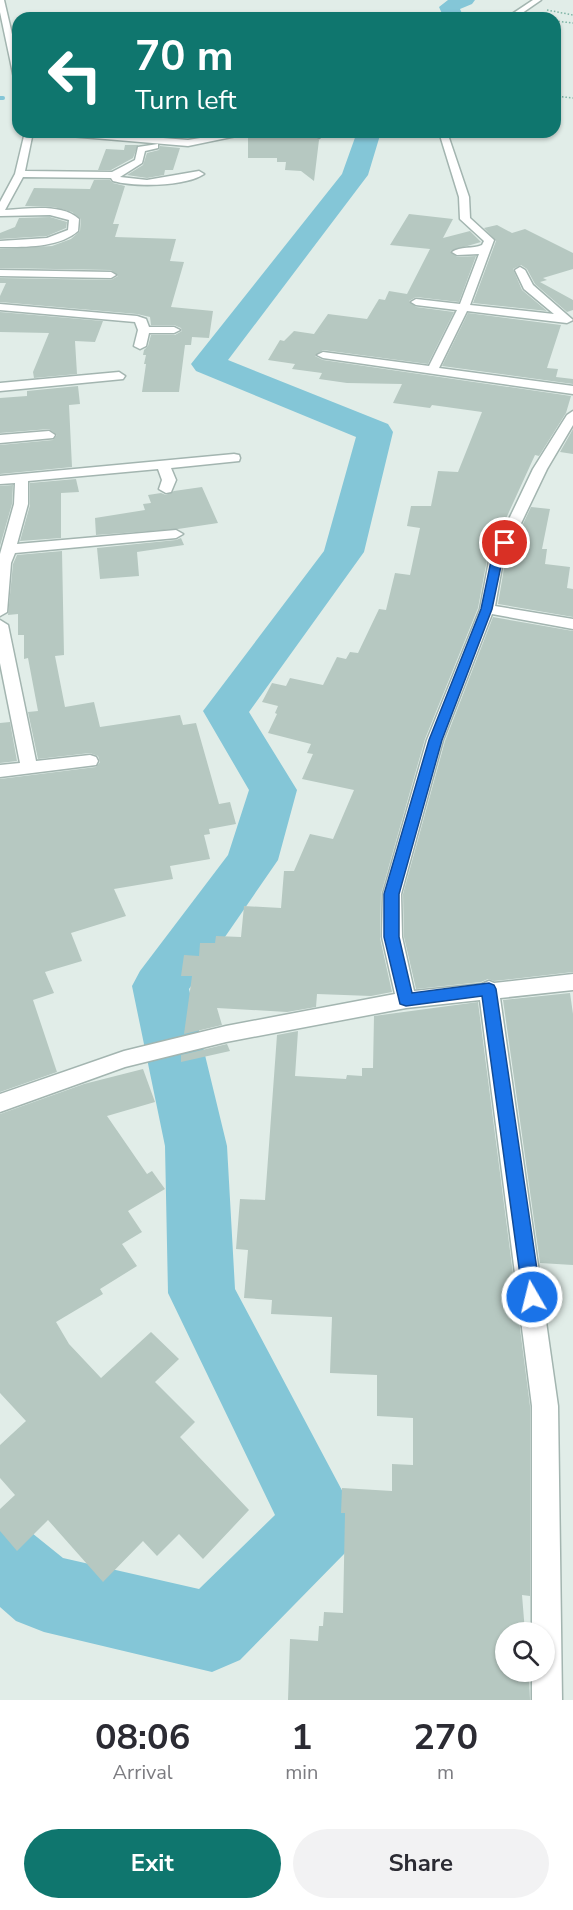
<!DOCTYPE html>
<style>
body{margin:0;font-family:"Nunito Sans",sans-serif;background:#f2f2f3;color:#2b2b33;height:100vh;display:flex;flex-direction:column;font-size:22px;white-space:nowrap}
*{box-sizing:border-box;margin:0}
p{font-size:20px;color:#7c7c81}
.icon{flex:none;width:33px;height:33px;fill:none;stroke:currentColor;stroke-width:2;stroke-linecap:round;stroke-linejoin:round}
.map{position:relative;height:1700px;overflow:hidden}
.side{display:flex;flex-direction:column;background:#fff;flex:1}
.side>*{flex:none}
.guide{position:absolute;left:12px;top:12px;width:549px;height:126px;border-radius:18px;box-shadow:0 2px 4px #0004;background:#0f766e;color:#fff;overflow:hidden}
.buttons{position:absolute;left:495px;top:1622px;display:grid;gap:12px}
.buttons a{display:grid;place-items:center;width:60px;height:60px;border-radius:50%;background:#fff;box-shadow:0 2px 4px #0004;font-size:30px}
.pin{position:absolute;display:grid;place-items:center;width:51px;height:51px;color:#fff;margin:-26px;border:3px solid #fff;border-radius:50%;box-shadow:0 2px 6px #0007}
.me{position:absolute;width:66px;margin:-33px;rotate:352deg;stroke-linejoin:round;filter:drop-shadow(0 0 4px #0008)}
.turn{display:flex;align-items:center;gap:21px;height:126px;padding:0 24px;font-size:27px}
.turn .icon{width:78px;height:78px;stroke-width:2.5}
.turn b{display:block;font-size:42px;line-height:51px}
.eta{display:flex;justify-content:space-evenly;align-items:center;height:102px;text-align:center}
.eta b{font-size:36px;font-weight:700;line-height:42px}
.button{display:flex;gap:12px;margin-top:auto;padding:12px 24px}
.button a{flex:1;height:69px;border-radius:36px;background:#0f766e;color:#fff;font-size:24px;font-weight:700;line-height:69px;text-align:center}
.button a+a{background:#f2f2f3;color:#2b2b33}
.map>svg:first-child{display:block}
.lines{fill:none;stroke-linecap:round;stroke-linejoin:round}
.stream{stroke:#84c6d7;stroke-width:4}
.river{fill:#84c6d7;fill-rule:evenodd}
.building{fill:#b6c8c1}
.minor-casing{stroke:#a3b5b0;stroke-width:3}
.path{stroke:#7fb4a6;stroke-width:1.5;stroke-dasharray:1.5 2;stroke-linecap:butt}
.minor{fill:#fff;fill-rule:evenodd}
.route{fill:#1a73e8;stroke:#114b97;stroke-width:1.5}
</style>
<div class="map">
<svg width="573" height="1700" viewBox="0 0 573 1700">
<rect width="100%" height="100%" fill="#e1ede8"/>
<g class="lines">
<!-- stream -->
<polyline class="stream" points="0,98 3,98"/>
<!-- river -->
<g class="river">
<polygon points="448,0 475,0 472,4 460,9 464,18 444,18 439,7"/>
<polygon points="357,132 381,132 368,175 228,360 388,424 393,432 364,552 249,712 297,790 278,860 189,989 227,1146 235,1289 346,1498 357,1525 346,1552 240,1660 212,1672 44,1632 16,1621 0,1607 0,1518 27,1529 63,1558 199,1589 275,1515 168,1293 165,1146 132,986 140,971 228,855 249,790 203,711 324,551 356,437 196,371 191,364 342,174"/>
</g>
</g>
<!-- building -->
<g class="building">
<polygon points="258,132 314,132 313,135 319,140 314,181 301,171 285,170 286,162 277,162 277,158 248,158 248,136"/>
<polygon points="125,145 138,145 133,158 111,170 98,170 106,149 124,150"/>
<polygon points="160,146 180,148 173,170 165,170 164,175 147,178 127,175 143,165 147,153 159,150"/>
<polygon points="94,180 110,180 113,183 125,186 113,224 119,224 115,237 176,239 170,261 184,262 171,307 213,311 209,338 192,337 191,345 185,345 179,392 142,392 146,364 144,364 146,355 143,355 144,350 148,346 151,335 175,335 182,331 181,328 174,325 151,325 150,317 137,314 0,302 0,296 6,283 0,283 0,278 111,280 118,276 111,270 0,268 0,249 52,246 71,239 80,231 81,219 72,212 54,207 25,206 34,188 90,189"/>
<polygon points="409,214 453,219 443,238 470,231 481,242 450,251 457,257 476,256 459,302 416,297 409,301 416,307 454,312 428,364 323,350 315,356 323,360 571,396 566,413 539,456 535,455 487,560 478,608 425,739 381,894 380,938 392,992 371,996 317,994 316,1007 287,1012 217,1008 222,1025 184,1034 192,976 181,976 184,955 199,956 200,943 215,943 216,936 241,937 244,906 281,908 284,871 294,871 310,834 333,839 354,790 302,779 313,754 307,753 311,744 268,733 277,714 275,713 278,706 262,702 272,683 286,686 290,678 323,685 337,657 346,659 350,652 358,653 379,609 386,610 395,573 410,575 420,528 407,526 411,506 431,506 438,471 458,472 482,412 432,405 430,408 393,403 402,384 347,383 319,379 322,373 292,369 295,364 268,360 280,340 284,341 294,331 314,334 328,314 367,319 379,299 385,300 389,291 407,294 430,249 390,245"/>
<polygon points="50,217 67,222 66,228 47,236 0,239 0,233 15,227 19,218"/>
<polygon points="497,225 512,233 525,229 573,253 573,269 543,278 547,280 540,282 573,300 573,310 567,312 535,284 527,269 521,265 513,269 522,290 547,311 473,303 496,241 484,228"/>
<polygon points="0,312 103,321 95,342 75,341 77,374 34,378 33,372 49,333 0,332"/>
<polygon points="468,313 561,325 547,368 558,369 556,377 573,379 573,384 442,366"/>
<polygon points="78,386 80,404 69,405 72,467 0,474 0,445 53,440 57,435 49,429 0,433 0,398 27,396 27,391"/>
<polygon points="573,429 573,454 560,452"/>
<polygon points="76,479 79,492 61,493 61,538 20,541 30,505 30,483"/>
<polygon points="13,485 12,504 0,546 0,486"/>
<polygon points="202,487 218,523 178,529 96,535 95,518 145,510 143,504 151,503 148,495 161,493 166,495 174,491"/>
<polygon points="531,507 550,509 542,549 547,549 545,564 570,567 567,588 573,589 573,617 498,604 505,562"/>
<polygon points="181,538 184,545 137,552 139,576 100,579 97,548 176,540"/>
<polygon points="62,551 64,655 55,656 65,707 94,702 100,727 180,715 183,725 196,723 219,804 230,802 236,824 209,829 210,834 204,835 210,859 170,866 173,879 114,889 126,916 71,933 82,961 45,972 54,993 33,1000 57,1072 0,1092 0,779 96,767 100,762 98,756 90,753 38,759 28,712 38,711 28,658 24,659 24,635 18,635 18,614 8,615 13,564 17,555"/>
<polygon points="493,617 573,631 573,972 494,981 488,979 481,982 416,989 404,937 403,894 445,741"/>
<polygon points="10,722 17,761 0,763 0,723"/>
<polygon points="570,993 573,1014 573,1265 540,1263 503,1000"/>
<polygon points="478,1002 530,1406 530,1596 522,1595 525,1632 506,1632 506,1675 529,1677 530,1700 288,1700 290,1639 318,1641 319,1626 323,1626 324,1612 343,1613 345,1513 341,1513 342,1488 392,1491 392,1464 413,1465 413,1418 377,1416 377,1375 330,1373 332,1317 271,1314 272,1300 244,1298 248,1250 236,1249 240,1199 265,1200 277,1035 298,1031 295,1076 346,1079 347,1075 362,1076 362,1068 373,1068 374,1016"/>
<polygon points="227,1044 230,1051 181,1062 181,1055"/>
<polygon points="143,1069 155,1102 107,1116 147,1174 152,1171 165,1189 128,1211 142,1232 122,1244 137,1266 100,1289 103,1294 56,1322 69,1344 101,1378 151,1332 179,1359 155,1382 195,1422 180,1437 249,1510 203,1559 179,1534 157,1556 143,1541 103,1582 48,1520 17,1551 0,1531 0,1509 15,1495 0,1478 0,1445 26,1421 0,1393 0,1114 84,1084"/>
</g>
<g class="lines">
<defs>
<g id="minor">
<polygon points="0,0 4,0 18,60 18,80 14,78 0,12"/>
<polygon points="533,0 541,0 515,18 506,18"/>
<path d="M25,132H33L25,171L112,172L135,160L138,147L158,144V148L145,151L142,163L120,177L147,180L199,171L204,174C184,187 135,187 113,181L111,178L23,177L5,210C28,209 61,203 79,219L78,231C59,248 24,247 0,247V241L47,238L68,230L69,220L50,215L0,216V202L15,174Z"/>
<polygon points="54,132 89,132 188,140 237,132 256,132 188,146 58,135"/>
<polygon points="317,132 325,132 319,138 315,135"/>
<path d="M439,132H447L469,197L470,218L494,240L470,305L554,314L524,289L515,270L520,267L525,270L533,285L573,320L567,323L467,311L439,368L573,386V394L323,358L317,355L323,352L429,366L457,310L416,305L411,302L416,299L460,304L479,254L457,255L452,252C460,246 473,249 482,245L484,241L460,219L459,197Z"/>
<polygon points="0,270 111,272 116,275 111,278 0,276"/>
<polygon points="0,304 137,316 146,319 149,327 174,327 180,330 174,333 149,333 146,346 140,349 134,346 138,330 135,322 0,310"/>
<polygon points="119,372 125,376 123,379 0,391 0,383"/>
<polygon points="573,411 573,425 547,469 503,561 495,606 573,619 573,629 492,614 443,740 401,894 402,937 414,991 482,984 489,981 494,983 573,974 573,990 500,998 558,1406 562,1700 532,1700 532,1671 544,1671 544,1632 532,1632 532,1406 480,1000 406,1008 226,1042 125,1067 0,1112 0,1094 124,1051 226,1026 395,994 382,937 383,894 427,740 480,609 489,561 533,469 567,415"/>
<polygon points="49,431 55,435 53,438 0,443 0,435"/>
<polygon points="234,454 239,455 240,458 239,461 171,468 176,480 171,492 166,493 159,489 162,480 158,469 28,481 28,504 17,544 176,530 183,534 176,538 15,553 11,563 7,612 0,616 0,554 14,504 15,483 0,484 0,476"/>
<polygon points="0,620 8,625 36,761 90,755 96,757 98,761 96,765 0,777 0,765 20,763 0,663"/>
</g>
</defs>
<!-- minor casing -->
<use href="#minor" class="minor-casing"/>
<!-- path -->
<g class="path">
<polyline points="547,10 573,15"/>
<polyline points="555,21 573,23"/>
<polyline points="555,96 573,98"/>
</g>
<!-- minor -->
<use href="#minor" class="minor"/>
</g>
<!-- route -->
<polygon class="route" points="501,540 505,540 510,543 502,561 492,609 442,740 399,894 399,937 412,993 489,983 494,985 496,989 541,1297 538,1303 532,1305 525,1303 523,1297 482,996 406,1006 400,1004 384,937 384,894 429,740 481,609 491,561"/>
</svg>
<div class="buttons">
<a><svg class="icon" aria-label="search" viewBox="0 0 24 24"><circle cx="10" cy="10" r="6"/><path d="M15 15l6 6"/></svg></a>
</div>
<div class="pin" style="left:505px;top:543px;background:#d93025"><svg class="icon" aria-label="arrive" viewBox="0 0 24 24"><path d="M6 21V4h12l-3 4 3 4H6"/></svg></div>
<svg class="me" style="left:532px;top:1297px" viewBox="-20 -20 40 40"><circle r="17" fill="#1a73e8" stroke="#fff" stroke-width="3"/><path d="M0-11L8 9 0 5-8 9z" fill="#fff"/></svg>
<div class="guide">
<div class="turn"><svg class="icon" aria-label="left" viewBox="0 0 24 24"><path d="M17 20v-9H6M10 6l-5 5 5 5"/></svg><div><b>70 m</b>Turn left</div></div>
</div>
</div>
<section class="side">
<div class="eta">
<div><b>08:06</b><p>Arrival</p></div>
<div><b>1</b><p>min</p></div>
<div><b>270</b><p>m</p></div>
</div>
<div class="button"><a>Exit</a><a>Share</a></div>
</section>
